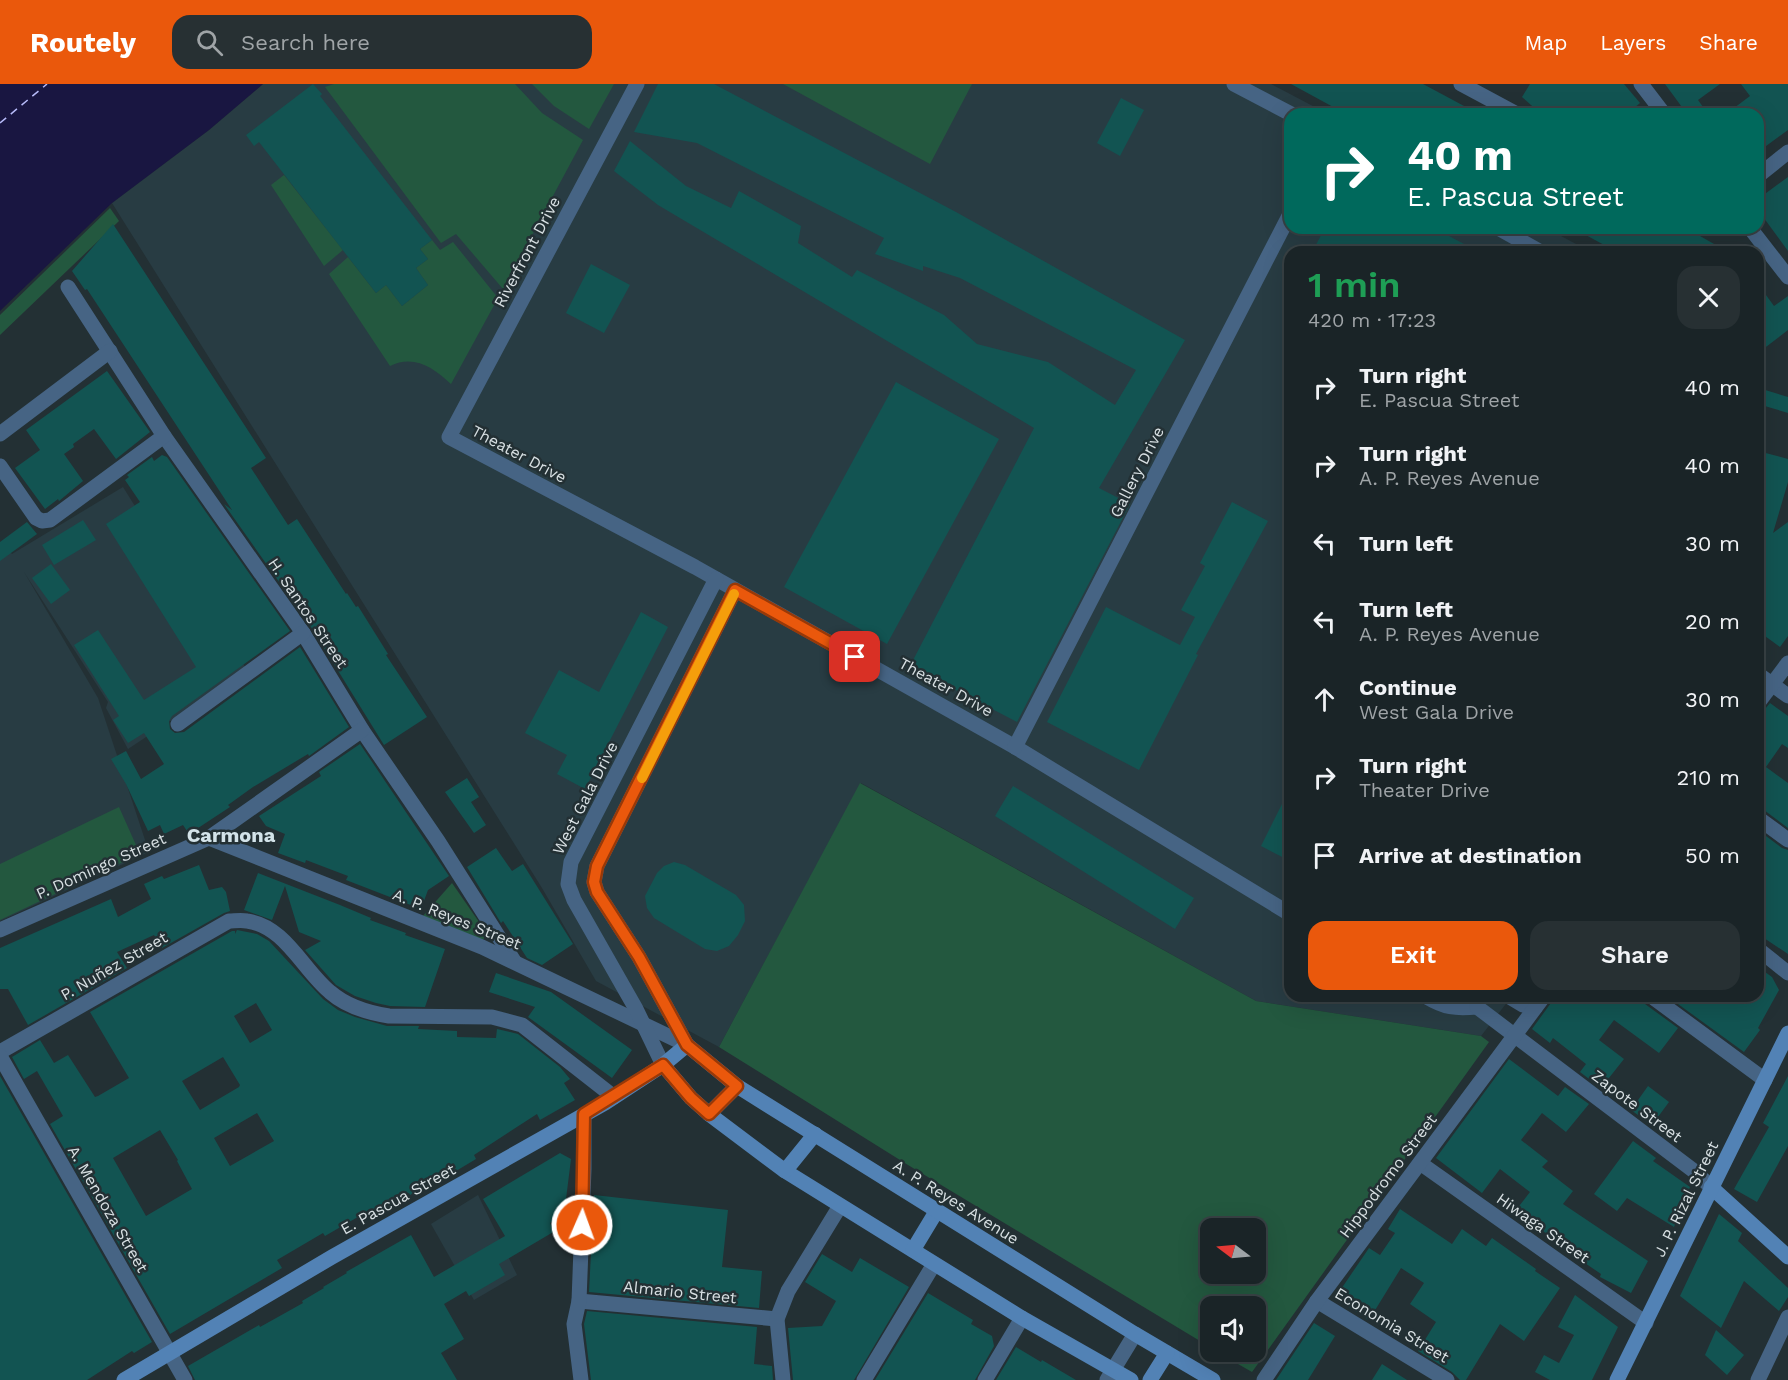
<!DOCTYPE html>
<meta charset="utf-8">
<style>
body{margin:0;font-family:"Work Sans",sans-serif;background:#273033;color:#f1f3f6;height:100vh;display:flex;flex-direction:column;font-size:22px;white-space:nowrap}
*{box-sizing:border-box;margin:0}
p{font-size:20px;color:#9fa4a7}
.icon{flex:none;width:33px;height:33px;fill:none;stroke:currentColor;stroke-width:2;stroke-linecap:round;stroke-linejoin:round}
.map{position:relative;flex:1;overflow:hidden}
.side{position:absolute;left:1284px;top:162px;width:480px;height:756px;display:flex;flex-direction:column;background:#1a2427;border-radius:18px;box-shadow:0 6px 24px #0002,0 0 0 2px #384144}
.side>*{flex:none}
.hud{position:absolute;left:1284px;top:24px;width:480px;height:126px;border-radius:18px;box-shadow:0 6px 24px #0002,0 0 0 2px #384144;background:#00695c;color:#fff;overflow:hidden}
.needle{width:39px;rotate:286deg}
.buttons{position:absolute;left:1200px;top:1134px;display:grid;gap:12px}
.buttons a{display:grid;place-items:center;width:66px;height:66px;border-radius:12px;background:#1a2427;box-shadow:0 6px 24px #0002,0 0 0 2px #384144;font-size:30px}
.pin{position:absolute;display:grid;place-items:center;width:51px;height:51px;color:#fff;margin:-26px;border-radius:12px;box-shadow:0 3px 9px #0006}
.me{position:absolute;width:66px;margin:-33px;rotate:2deg;stroke-linejoin:round;filter:drop-shadow(0 0 4px #0008)}
.turn{display:flex;align-items:center;gap:21px;height:126px;padding:0 24px;font-size:27px}
.turn .icon{width:78px;height:78px;stroke-width:2.5}
.turn b{display:block;font-size:42px;line-height:51px}
.round{display:grid;place-items:center;flex:none;width:63px;height:63px;border-radius:18px;background:#273033}
.head{display:flex;align-items:center;justify-content:space-between;height:102px;padding:0 24px}
h1{font-size:36px;font-weight:600;line-height:45px;color:#1e9e55}
.cta{display:flex;gap:12px;margin-top:auto;padding:12px 24px}
.cta a{flex:1;height:69px;border-radius:18px;background:#ea580c;color:#fff;font-size:24px;font-weight:600;line-height:69px;text-align:center}
.cta a+a{background:#273033;color:#f1f3f6}
ul{padding:0;list-style:none}
li{display:flex;align-items:center;gap:18px;height:78px;padding:0 24px}
li div{flex:1}
li b{display:block;font-size:22px}
li em{font-style:normal}
header{display:flex;align-items:center;gap:36px;box-sizing:border-box;height:84px;padding:0 30px;background:#ea580c;color:#fff}
header strong{font-size:28px}
nav{display:flex;gap:33px;margin-inline-start:auto;font-size:21px}
.search{width:420px;height:54px;background:#273033;display:flex;align-items:center;gap:15px;box-sizing:border-box;padding:0 21px;border-radius:18px;color:#9fa4a7;font-size:22px}
.map>svg:first-child{display:block}
.built{fill:#283c43}
.green{fill:#23583f;fill-rule:evenodd}
.water{fill:#191641}
.lines{fill:none;stroke-linecap:round;stroke-linejoin:round}
.ferry{stroke:#b6baf8;stroke-width:1.5;stroke-dasharray:8 6;stroke-linecap:butt}
.building{fill:#125452;fill-rule:evenodd}
.street{stroke:#466484;stroke-width:15}
.secondary{stroke:#5282b5;stroke-width:15}
.route-casing{stroke:#983908;stroke-width:15}
.route{stroke:#ea580c;stroke-width:10}
.slow{stroke:#f59e0b;stroke-width:10}
.labels{text-anchor:middle;dominant-baseline:central;stroke-width:5;stroke-linejoin:round;paint-order:stroke}
.street-label{font-size:16px;fill:#d8e0e3;stroke:#233034}
.quarter-label{font-size:20px;font-weight:bold;fill:#d3e3e9;stroke:#233034}
</style>
<header>
<strong>Routely</strong>
<div class="search"><svg class="icon" aria-label="search" viewBox="0 0 24 24"><circle cx="10" cy="10" r="6"/><path d="M15 15l6 6"/></svg>Search here</div>
<nav><a>Map</a><a>Layers</a><a>Share</a></nav>
</header>
<div class="map">
<svg width="1788" height="1296" viewBox="0 0 1788 1296">
<rect width="100%" height="100%" fill="#233034"/>
<!-- built -->
<g class="built">
<polygon points="263,0 1271,0 1328,30 1290,30 1290,144 1546,144 1591,168 1290,168 1290,912 1512,912 1481,952 1256,917 861,699 719,963 596,897 542,804 112,119 209,46"/>
<polygon points="123,403 209,541 223,549 247,586 128,665 106,624 108,618 24,488 98,614 149,768 0,837 0,458 12,470"/>
<polygon points="478,1111 517,1191 474,1216 431,1140"/>
</g>
<!-- green -->
<g class="green">
<polygon points="334,0 515,0 542,29 583,56 503,205 456,150 441,159 325,3"/>
<polygon points="532,0 614,0 589,45 554,22"/>
<polygon points="783,0 972,0 930,80"/>
<polygon points="284,91 343,166 324,182 271,101"/>
<polygon points="110,124 119,137 0,251 0,231"/>
<path d="M432,156L440,166L453,158L498,214L451,300C434,284 414,270 390,282L329,190L348,173L376,209L386,201L402,222L428,201L416,184L428,175L420,165Z"/>
<path d="M860,699L1256,917L1481,952L1489,958L1252,1288L1217,1268H1256V1222H1210V1263L908,1081L719,963ZM1210,1144H1256V1190H1210Z"/>
<polygon points="119,723 140,770 0,836 0,780"/>
<polygon points="452,799 488,851 480,858 423,832"/>
</g>
<!-- water -->
<polygon class="water" points="0,0 263,0 209,46 112,119 0,227"/>
<g class="lines">
<!-- ferry -->
<polyline class="ferry" points="0,39 47,0"/>
</g>
<!-- building -->
<g class="building">
<polygon points="313,0 322,10 320,12 432,156 420,165 428,175 416,184 428,201 402,222 386,201 376,209 259,58 254,62 246,51"/>
<polygon points="658,0 714,0 956,128 1185,256 1099,404 1130,420 1017,638 910,582 1034,344 658,121 614,87 630,57 686,102 731,124 739,107 801,142 798,159 852,193 857,186 944,231 977,260 1048,278 1115,321 1136,286 960,194 923,182 923,187 875,170 884,154 697,59 634,48"/>
<polygon points="1291,0 1423,0 1479,30 1346,30"/>
<polygon points="1530,0 1624,0 1640,19 1627,30 1541,30 1522,13"/>
<polygon points="1665,0 1720,0 1698,16 1708,30 1687,30"/>
<polygon points="1741,0 1788,0 1788,46 1758,68 1758,30 1726,30 1750,12"/>
<polygon points="1121,14 1144,26 1120,72 1097,59"/>
<polygon points="1788,93 1788,167 1758,126 1758,115"/>
<polygon points="113,140 266,374 251,384 288,441 297,435 346,510 347,509 356,523 358,522 388,570 386,571 427,633 384,661 311,543 224,420 232,426 87,205 85,206 72,187"/>
<polygon points="1325,144 1434,144 1479,168 1312,168"/>
<polygon points="1573,144 1689,144 1701,150 1700,152 1728,168 1617,168"/>
<polygon points="591,180 630,201 604,249 566,229"/>
<polygon points="1758,200 1774,222 1788,212 1788,246 1758,269"/>
<polygon points="107,287 150,348 116,375 94,345 73,360 74,363 64,370 83,397 59,417 58,415 45,425 15,384 40,366 26,346"/>
<polygon points="896,298 999,355 887,560 784,503"/>
<polygon points="1762,305 1788,313 1788,329 1758,320"/>
<polygon points="1758,367 1788,375 1788,398 1773,449 1788,438 1788,552 1780,563 1758,547"/>
<polygon points="162,371 167,373 290,547 172,632 169,637 170,645 175,649 184,648 300,563 349,643 309,672 308,670 253,703 228,721 230,723 189,750 183,741 164,750 160,741 148,747 126,700 111,675 126,667 141,695 164,680 144,649 128,659 113,636 119,632 74,561 98,546 144,616 196,583 106,440 140,418 125,396 129,393 127,391 152,373 154,377"/>
<polygon points="1232,418 1268,437 1196,570 1198,571 1139,686 1047,638 1106,523 1180,561 1195,533 1181,526 1205,482 1200,479"/>
<polygon points="83,436 96,456 54,481 42,461"/>
<polygon points="27,438 37,450 0,477 0,458"/>
<polygon points="51,480 70,506 51,520 32,494"/>
<polygon points="641,528 668,543 585,705 557,690 567,671 525,649 559,586 599,608"/>
<polygon points="1770,619 1788,632 1788,664 1782,660 1766,683 1788,699 1788,744 1764,726 1758,724 1758,629 1765,625"/>
<polygon points="360,660 449,792 428,806 421,825 346,796 348,792 306,776 305,779 278,769 285,750 266,742 259,732 321,692 319,688"/>
<polygon points="467,694 479,713 471,718 486,741 474,749 445,708"/>
<polygon points="1013,702 1194,814 1175,845 995,732"/>
<polygon points="1290,704 1290,777 1261,762"/>
<polygon points="1758,746 1782,764 1788,766 1788,870 1758,850"/>
<polygon points="496,764 512,787 523,780 573,860 542,881 527,874 503,837 501,839 467,783"/>
<polygon points="674,778 685,781 736,811 744,821 745,837 738,851 729,862 717,867 705,865 654,834 647,824 645,812 657,789 664,782"/>
<polygon points="199,781 209,806 222,803 226,808 230,827 224,829 162,864 154,851 117,868 127,884 28,941 8,905 0,905 0,864 111,815 118,833 151,815 144,800 162,792 164,795"/>
<polygon points="258,789 340,821 371,834 370,836 406,849 405,851 445,865 425,923 390,922 376,919 355,912 336,901 305,866 321,857 299,848 285,802 272,836 244,826"/>
<path d="M237,846L257,850L269,857L323,915L338,926L355,933L387,942H419L418,945L457,947V953L496,954L497,945L518,950L560,983L570,995L564,999L575,1016L540,1036L537,1030L474,1071L476,1075L436,1099L435,1097L410,1111L409,1109L365,1135L363,1130L325,1152L323,1149L277,1176L282,1184L170,1250L50,1040L63,1032L37,987L24,995L12,973L40,956L54,979L68,971L95,1013L98,1012L129,994L90,928L232,847H235V850ZM256,919L272,946L250,959L234,932ZM223,973L240,1001L239,1003L200,1026L182,997ZM257,1029L274,1057L230,1082L214,1054ZM160,1046L178,1076L177,1077L192,1105L146,1132L113,1074Z"/>
<polygon points="1758,883 1772,893 1779,906 1758,944 1760,946 1744,968 1667,912 1758,912"/>
<polygon points="496,889 551,908 632,966 612,994 528,933 535,923 489,908"/>
<polygon points="1556,912 1641,912 1645,920 1678,944 1659,969 1614,936 1599,956 1624,975 1601,1004 1580,988 1586,980 1553,954 1550,959 1532,945"/>
<polygon points="1509,975 1558,1012 1565,1003 1589,1020 1566,1048 1542,1029 1521,1056 1548,1077 1542,1083 1573,1107 1563,1120 1648,1177 1631,1209 1600,1193 1601,1190 1560,1162 1561,1161 1516,1126 1530,1108 1500,1085 1482,1109 1436,1074"/>
<polygon points="0,992 152,1258 134,1269 132,1267 87,1296 0,1296"/>
<polygon points="1788,992 1788,1062 1757,1118 1734,1105 1769,1043 1763,1039"/>
<polygon points="1648,1002 1669,1018 1652,1041 1631,1026"/>
<polygon points="1633,1057 1656,1074 1653,1077 1690,1103 1674,1143 1627,1114 1617,1127 1594,1110"/>
<polygon points="560,1069 571,1075 564,1131 550,1139 555,1147 499,1180 505,1191 469,1212 466,1207 444,1220 464,1255 441,1269 457,1296 195,1296 188,1282 259,1241 260,1243 303,1219 302,1217 324,1204 323,1203 347,1189 346,1188 411,1151 434,1193 505,1152 483,1115"/>
<polygon points="594,1111 728,1126 722,1183 762,1187 759,1224 589,1208"/>
<polygon points="1400,1125 1452,1160 1462,1145 1486,1162 1492,1154 1536,1185 1535,1187 1560,1204 1524,1257 1500,1240 1466,1296 1460,1296 1452,1288 1418,1267 1436,1238 1410,1220 1424,1199 1401,1184 1369,1236 1335,1214 1369,1164 1380,1171 1395,1149 1388,1145"/>
<polygon points="1719,1130 1742,1149 1738,1157 1788,1204 1788,1213 1779,1227 1744,1197 1721,1244 1680,1212"/>
<polygon points="822,1170 852,1188 860,1174 909,1203 854,1296 793,1296 788,1244 822,1242 836,1217 805,1198"/>
<polygon points="928,1209 973,1236 971,1240 992,1252 994,1262 975,1296 875,1296"/>
<polygon points="1575,1211 1618,1243 1592,1296 1550,1296 1535,1288 1544,1271 1559,1279 1574,1251 1558,1243"/>
<polygon points="587,1227 757,1243 754,1280 772,1282 773,1296 591,1296 584,1240"/>
<polygon points="1314,1239 1335,1252 1308,1296 1276,1296"/>
<polygon points="1716,1246 1744,1271 1727,1291 1705,1271"/>
<polygon points="1016,1263 1041,1278 1042,1276 1076,1296 996,1296"/>
<polygon points="1382,1280 1407,1296 1372,1296"/>
</g>
<g class="lines">
<!-- street -->
<g class="street">
<polyline points="637,0 449,353 695,483 1015,663 1290,830"/>
<polyline points="1234,0 1291,30"/>
<polyline points="1461,0 1517,30"/>
<polyline points="1641,0 1664,30"/>
<polyline points="1758,92 1788,68"/>
<polyline points="1498,144 1541,168"/>
<polyline points="1750,144 1788,193"/>
<polyline points="68,203 164,352 303,549 362,646 438,757 514,877"/>
<polyline points="0,350 110,267"/>
<polyline points="0,382 36,434 42,437 50,436 164,352"/>
<polyline points="1758,590 1788,612"/>
<polyline points="1758,619 1788,579"/>
<polyline points="178,640 303,549"/>
<polyline points="1015,663 1290,130"/>
<polyline points="1758,734 1788,756"/>
<polyline points="209,754 482,863 687,961"/>
<polyline points="0,846 209,754 362,646"/>
<polyline points="1758,865 1788,889"/>
<path d="M1425,912C1445,924 1455,925 1477,923"/>
<polyline points="1508,912 1523,921 1535,924"/>
<polyline points="1651,912 1765,996"/>
<polyline points="1477,923 1694,1087 1711,1103"/>
<polyline points="687,961 639,873 597,808 594,798 597,782 735,506"/>
<path d="M0,968L229,837C234,837 241,836 247,837C285,842 303,886 330,908C346,922 369,929 389,932L492,933L522,941L614,1013"/>
<polyline points="0,972 185,1296"/>
<polyline points="663,981 636,925 574,816 568,800 571,778 716,495"/>
<polyline points="1420,1079 1646,1239"/>
<polyline points="579,1217 777,1235"/>
<polyline points="1317,1217 1447,1296"/>
<polyline points="581,1296 574,1240 579,1217 584,1085 584,1031"/>
<polyline points="783,1296 777,1235 788,1207 840,1122"/>
<polyline points="864,1296 934,1180"/>
<polyline points="985,1296 1022,1234"/>
<polyline points="1107,1296 1135,1250"/>
<polyline points="1264,1296 1317,1217 1544,912"/>
<polyline points="1758,1296 1788,1233"/>
</g>
<!-- secondary -->
<g class="secondary">
<polyline points="663,981 691,1014 709,1030 785,1087 1022,1234 1131,1296"/>
<polyline points="709,1030 737,1002"/>
<polyline points="785,1087 815,1050"/>
<polyline points="1711,1103 1788,1173"/>
<polyline points="913,1166 936,1128"/>
<polyline points="124,1296 332,1173 605,1019 663,981 687,961 737,1002 1135,1250 1213,1296"/>
<polyline points="1150,1296 1167,1269"/>
<polyline points="1617,1296 1788,949"/>
</g>
</g>
<g class="lines">
<defs>
<polyline id="route" points="582,1141 584,1030 663,981 691,1014 709,1030 737,1002 687,961 639,873 597,808 594,798 597,782 735,506 855,573"/>
</defs>
<!-- route casing -->
<use href="#route" class="route-casing"/>
<!-- route -->
<use href="#route" class="route"/>
<!-- slow -->
<polyline class="slow" points="642,694 734,510"/>
</g>
<g class="labels">
<!-- street labels -->
<g class="street-label">
<text transform="translate(527 168) rotate(-62)">Riverfront Drive</text>
<text transform="translate(519 370) rotate(28)">Theater Drive</text>
<text transform="translate(1137 388) rotate(-63)">Gallery Drive</text>
<text transform="translate(308 529) rotate(56)">H. Santos Street</text>
<text transform="translate(946 603) rotate(29)">Theater Drive</text>
<text transform="translate(585 714) rotate(-63)">West Gala Drive</text>
<text transform="translate(101 782) rotate(-24)">P. Domingo Street</text>
<text transform="translate(457 835) rotate(22)">A. P. Reyes Street</text>
<text transform="translate(114 882) rotate(-30)">P. Nuñez Street</text>
<text transform="translate(1637 1022) rotate(37)">Zapote Street</text>
<text transform="translate(1388 1092) rotate(-53)">Hippodromo Street</text>
<text transform="translate(398 1115) rotate(-29)">E. Pascua Street</text>
<text transform="translate(1686 1115) rotate(-64)">J. P. Rizal Street</text>
<text transform="translate(956 1118) rotate(32)">A. P. Reyes Avenue</text>
<text transform="translate(108 1125) rotate(60)">A. Mendoza Street</text>
<text transform="translate(1543 1144) rotate(35)">Hiwaga Street</text>
<text transform="translate(680 1208) rotate(6)">Almario Street</text>
<text transform="translate(1392 1241) rotate(31)">Economia Street</text>
</g>
<!-- quarter labels -->
<g class="quarter-label">
<text x="231" y="751">Carmona</text>
</g>
</g>
</svg>
<div class="buttons">
<a><svg class="needle" viewBox="-14 -14 28 28"><path d="M0-13l5 13h-10z" fill="#e53935"/><path d="M0 13l5-13h-10z" fill="#9fa4a7"/></svg></a>
<a><svg class="icon" aria-label="sound" viewBox="0 0 24 24"><path d="M4 9h4l5-4v14l-5-4H4zM17 9q2 3 0 6"/></svg></a>
</div>
<div class="pin" style="left:855px;top:573px;background:#d93025"><svg class="icon" aria-label="arrive" viewBox="0 0 24 24"><path d="M6 21V4h12l-3 4 3 4H6"/></svg></div>
<svg class="me" style="left:582px;top:1141px" viewBox="-20 -20 40 40"><circle r="17" fill="#ea580c" stroke="#fff" stroke-width="3"/><path d="M0-11L8 9 0 5-8 9z" fill="#fff"/></svg>
<div class="hud">
<div class="turn"><svg class="icon" aria-label="right" viewBox="0 0 24 24"><path d="M7 20v-9h11M14 6l5 5-5 5"/></svg><div><b>40 m</b>E. Pascua Street</div></div>
</div>
<section class="side">
<div class="head"><div><h1>1 min</h1><p>420 m · 17:23</p></div><a class="round"><svg class="icon" aria-label="close" viewBox="0 0 24 24"><path d="M6 6l12 12M18 6L6 18"/></svg></a></div>
<ul>
<li><svg class="icon" aria-label="right" viewBox="0 0 24 24"><path d="M7 20v-9h11M14 6l5 5-5 5"/></svg><div><b>Turn right</b><p>E. Pascua Street</p></div><em>40 m</em></li>
<li><svg class="icon" aria-label="right" viewBox="0 0 24 24"><path d="M7 20v-9h11M14 6l5 5-5 5"/></svg><div><b>Turn right</b><p>A. P. Reyes Avenue</p></div><em>40 m</em></li>
<li><svg class="icon" aria-label="left" viewBox="0 0 24 24"><path d="M17 20v-9H6M10 6l-5 5 5 5"/></svg><div><b>Turn left</b></div><em>30 m</em></li>
<li><svg class="icon" aria-label="left" viewBox="0 0 24 24"><path d="M17 20v-9H6M10 6l-5 5 5 5"/></svg><div><b>Turn left</b><p>A. P. Reyes Avenue</p></div><em>20 m</em></li>
<li><svg class="icon" aria-label="ahead" viewBox="0 0 24 24"><path d="M12 20V5M6 11l6-6 6 6"/></svg><div><b>Continue</b><p>West Gala Drive</p></div><em>30 m</em></li>
<li><svg class="icon" aria-label="right" viewBox="0 0 24 24"><path d="M7 20v-9h11M14 6l5 5-5 5"/></svg><div><b>Turn right</b><p>Theater Drive</p></div><em>210 m</em></li>
<li><svg class="icon" aria-label="arrive" viewBox="0 0 24 24"><path d="M6 21V4h12l-3 4 3 4H6"/></svg><div><b>Arrive at destination</b></div><em>50 m</em></li>
</ul>
<div class="cta"><a>Exit</a><a>Share</a></div>
</section>
</div>
